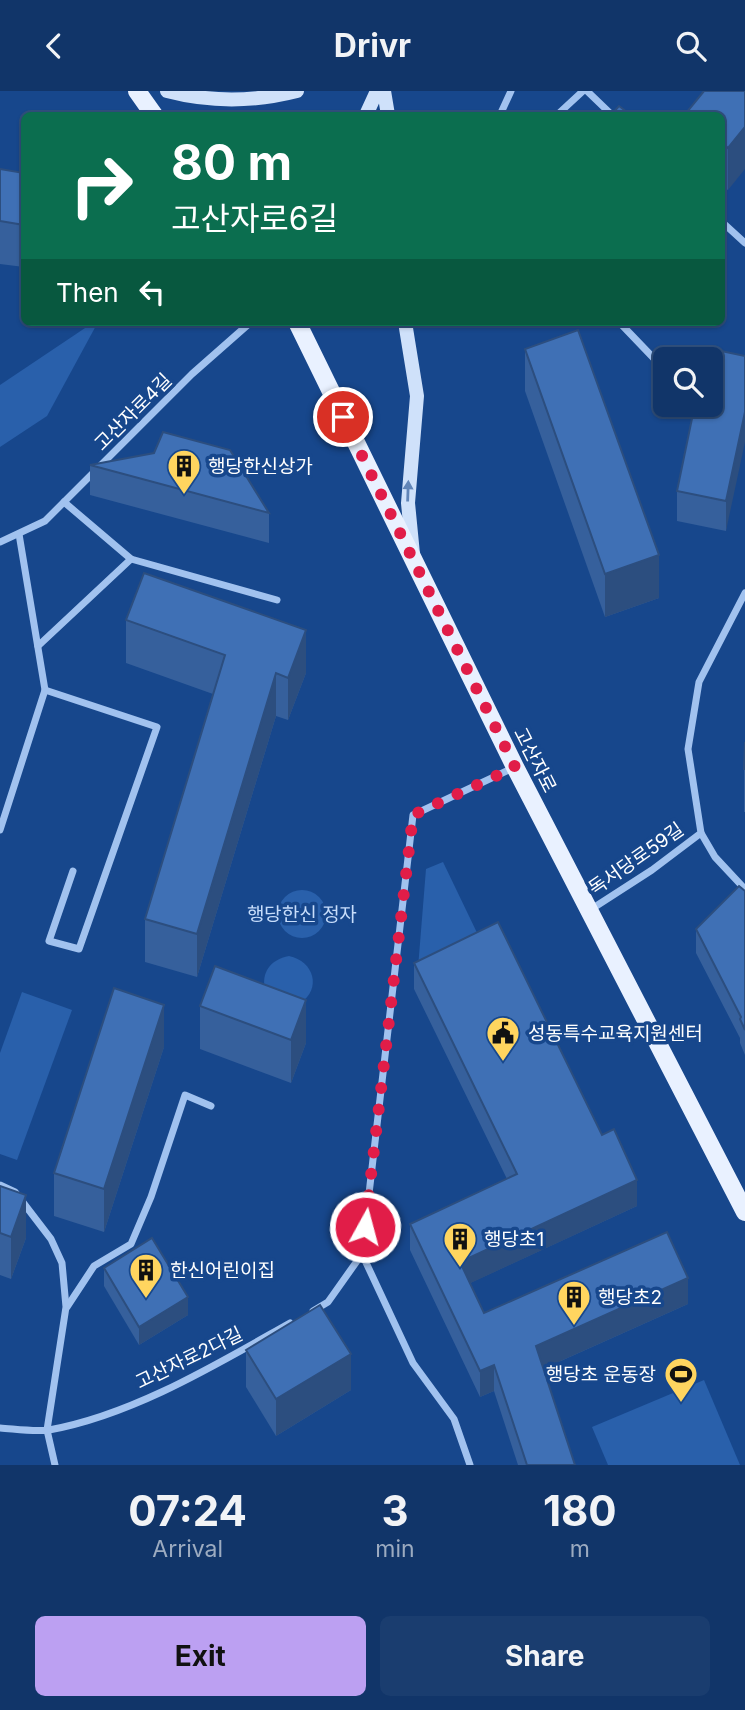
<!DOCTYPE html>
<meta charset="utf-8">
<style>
body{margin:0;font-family:Inter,"Noto Sans KR",sans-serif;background:#1a3d6f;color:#f1f3f6;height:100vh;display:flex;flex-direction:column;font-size:26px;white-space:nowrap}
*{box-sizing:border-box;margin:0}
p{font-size:23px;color:#9cabc0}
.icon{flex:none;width:38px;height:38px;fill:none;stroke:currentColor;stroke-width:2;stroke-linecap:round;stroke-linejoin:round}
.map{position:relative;height:1374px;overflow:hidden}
.sheet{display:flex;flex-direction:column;background:#113569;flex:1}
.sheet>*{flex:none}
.banner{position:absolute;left:21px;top:21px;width:704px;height:214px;border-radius:10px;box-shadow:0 2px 5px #0004,0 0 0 2px #30507d;background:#0b6e4f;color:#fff;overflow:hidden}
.fabs{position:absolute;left:653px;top:256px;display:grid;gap:14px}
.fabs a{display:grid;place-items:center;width:70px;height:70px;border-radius:10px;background:#113569;box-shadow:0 2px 5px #0004,0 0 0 2px #30507d;font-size:35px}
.pin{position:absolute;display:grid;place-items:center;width:60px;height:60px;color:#fff;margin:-30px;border:4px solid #fff;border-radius:50%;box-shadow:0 2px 7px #0007}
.me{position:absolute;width:77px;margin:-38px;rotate:7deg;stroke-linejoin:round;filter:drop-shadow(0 0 5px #0008)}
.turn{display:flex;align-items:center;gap:24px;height:147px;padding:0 35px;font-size:32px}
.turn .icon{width:91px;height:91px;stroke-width:2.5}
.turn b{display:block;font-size:49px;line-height:60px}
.then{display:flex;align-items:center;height:66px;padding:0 35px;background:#0003;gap:14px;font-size:26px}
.eta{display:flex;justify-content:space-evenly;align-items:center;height:119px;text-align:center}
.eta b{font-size:42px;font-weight:700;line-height:49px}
.cta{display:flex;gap:14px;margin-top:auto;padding:14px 35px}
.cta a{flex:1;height:80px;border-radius:10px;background:#bca0f2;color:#111;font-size:28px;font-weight:700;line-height:80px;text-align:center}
.cta a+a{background:#1a3d6f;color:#f1f3f6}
header{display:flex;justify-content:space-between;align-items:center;height:91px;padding:0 35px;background:#113569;font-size:32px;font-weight:700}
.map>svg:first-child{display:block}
.green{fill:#2960ab}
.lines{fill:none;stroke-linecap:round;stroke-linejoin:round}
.minor{stroke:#a1c2ef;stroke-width:7}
.secondary{stroke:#cfe1fa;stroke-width:14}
.primary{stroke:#e9f1ff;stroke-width:18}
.wall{fill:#36609c}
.shaded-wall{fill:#2c4e7f}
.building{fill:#3f70b5;stroke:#2c4e7f;stroke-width:2}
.oneway{fill:#6185b8}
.route{stroke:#e11d48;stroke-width:12;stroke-dasharray:0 21.6}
.labels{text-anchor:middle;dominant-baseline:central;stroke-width:7;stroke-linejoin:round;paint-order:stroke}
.street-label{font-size:19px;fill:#fff;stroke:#17478c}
.poi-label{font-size:19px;fill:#fff;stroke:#17478c;text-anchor:start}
.park-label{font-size:19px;fill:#c7ddfb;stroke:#17478c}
</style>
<header><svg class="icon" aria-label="back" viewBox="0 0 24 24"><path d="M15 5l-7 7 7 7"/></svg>Drivr<svg class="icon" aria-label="search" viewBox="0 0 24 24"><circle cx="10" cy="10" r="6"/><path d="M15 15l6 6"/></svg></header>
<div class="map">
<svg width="745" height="1374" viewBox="0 0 745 1374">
<rect width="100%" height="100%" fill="#17478c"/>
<!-- green -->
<g class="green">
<polygon points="94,231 98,231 47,325 0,356 0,294"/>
<polygon points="443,771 480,848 418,877 426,778"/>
<circle cx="302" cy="823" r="24"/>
<path d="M289,865C314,870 322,898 300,912L265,900C261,881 270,869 289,865Z"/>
<polygon points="22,901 72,919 17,1069 0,1063 0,962"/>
<polygon points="704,1289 740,1374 608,1374 592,1336"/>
</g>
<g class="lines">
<!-- minor -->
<g class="minor">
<polyline points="587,0 612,24"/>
<polyline points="500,24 511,0"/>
<polyline points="557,24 583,0"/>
<polyline points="721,130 745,152"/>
<polyline points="619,231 665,279"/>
<polyline points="0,451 45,430 192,283 251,231"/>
<polyline points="131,468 277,509"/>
<polyline points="38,555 131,468 64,411"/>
<polyline points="45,599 157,636 79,858 49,850 73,780"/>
<polyline points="0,739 45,599 19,443"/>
<polyline points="701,742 715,766 745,798"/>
<polyline points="590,819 652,779 701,742 688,658 699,591 745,502"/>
<polyline points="0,1094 15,1101 51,1148 62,1172 66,1216 47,1339 55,1374"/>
<polyline points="67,1216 94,1175 131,1153 151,1106 185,1004 211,1015"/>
<polyline points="313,1220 328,1211 362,1163"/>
<path d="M0,1337C15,1338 34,1341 49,1339C133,1324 217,1273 290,1232"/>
<polyline points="470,1374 454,1328 413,1272 362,1163 413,724 515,676"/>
</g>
<!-- secondary -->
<g class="secondary">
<path d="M167,0C209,11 254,11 297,0"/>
<polyline points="384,0 388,24"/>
<polyline points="366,24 377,0"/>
<polyline points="405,231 417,305 408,412 413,463"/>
</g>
<!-- primary -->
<g class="primary">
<polyline points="137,0 154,24"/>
<polyline points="297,231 515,676 745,1121"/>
</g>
</g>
<!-- wall -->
<g class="wall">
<polygon points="745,0 728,99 721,94 721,24 686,24 686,22"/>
<polygon points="0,78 24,82 24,176 0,173"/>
<polygon points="525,258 659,507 605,526 525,300"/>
<polygon points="745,265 726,440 677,430 677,400"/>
<polygon points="90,374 269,422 269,452 90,404"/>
<polygon points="126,529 306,582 288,629 276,625 197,886 145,871 145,828 213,603 126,572"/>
<polygon points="745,651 745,721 744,721 744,678"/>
<polygon points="745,800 745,964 740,952 740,947 696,862 696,838"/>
<polygon points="414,872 637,1115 470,1192 484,1222 688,1213 543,1278 575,1374 518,1374 494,1300 480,1306 410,1159 410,1133 507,1088 414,898"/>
<polygon points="200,915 306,952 291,992 200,958"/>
<polygon points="164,956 104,1141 54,1125 54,1082"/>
<polygon points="0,1095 26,1147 11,1188 0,1184"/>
<polygon points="104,1177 188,1224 139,1254 104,1195"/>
<polygon points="246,1259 351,1299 276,1345 246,1296"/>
</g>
<!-- shaded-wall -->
<g class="shaded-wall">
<polygon points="745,36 745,78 728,99 728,57"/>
<polygon points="745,321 745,351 726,440 726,410"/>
<polygon points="659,464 659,507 605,526 605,483"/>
<polygon points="306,539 306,582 288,629 288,587"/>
<polygon points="276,582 276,625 197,886 197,843"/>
<polygon points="306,909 306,952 291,992 291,949"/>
<polygon points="164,914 164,956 104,1141 104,1098"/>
<polygon points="637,1089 637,1115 460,1197 460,1171"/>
<polygon points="26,1104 26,1147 11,1188 11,1146"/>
<polygon points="688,1187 688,1213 536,1281 536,1255"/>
<polygon points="188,1206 188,1224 139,1254 139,1236"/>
<polygon points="351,1263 351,1299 276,1345 276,1308"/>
<polygon points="494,1274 494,1300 480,1306 480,1280"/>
</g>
<!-- building -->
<g class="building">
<polygon points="704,0 745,0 745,36 728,57 721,51 721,24 689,24 686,22"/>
<polygon points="619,15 631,24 611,24"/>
<polygon points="0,78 24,82 24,134 0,130"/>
<polygon points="578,239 659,464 605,483 525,258"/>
<polygon points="707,257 745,265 745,321 726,410 677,400 695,313 710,313 710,268 705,268"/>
<polygon points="163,341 230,359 269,422 90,374 154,362"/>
<polygon points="144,482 306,539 288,587 276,582 197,843 145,828 225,564 126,529"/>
<polygon points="745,651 745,678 744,678"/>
<polygon points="739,795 745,800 745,939 740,928 741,926 696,838"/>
<polygon points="498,831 602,1044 614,1038 637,1089 460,1171 484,1222 667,1141 688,1187 536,1255 575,1374 527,1374 494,1274 480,1280 410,1133 517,1083 414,872"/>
<polygon points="215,875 306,909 291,949 200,915"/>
<polygon points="114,897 164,914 104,1098 54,1082"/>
<polygon points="0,1095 26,1104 11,1146 0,1142"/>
<polygon points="152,1147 188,1206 139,1236 104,1177"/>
<polygon points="320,1214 351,1263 276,1308 246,1259"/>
</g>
<!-- one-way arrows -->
<defs><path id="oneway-solid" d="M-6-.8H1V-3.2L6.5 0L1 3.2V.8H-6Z" transform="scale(1.75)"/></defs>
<use class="oneway" href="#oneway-solid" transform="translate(408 400) rotate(-88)"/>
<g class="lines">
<!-- route -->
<polyline class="route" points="343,326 515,676 413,724 365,1136"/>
</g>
<!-- icons -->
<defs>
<symbol id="building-pin" viewBox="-11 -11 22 30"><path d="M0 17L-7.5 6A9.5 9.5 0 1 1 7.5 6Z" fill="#ffd55f" stroke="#17478c"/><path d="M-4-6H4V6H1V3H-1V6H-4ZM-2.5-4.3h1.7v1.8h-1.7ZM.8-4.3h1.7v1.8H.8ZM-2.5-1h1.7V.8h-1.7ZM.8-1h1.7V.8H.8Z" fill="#111"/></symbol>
<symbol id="civic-pin" viewBox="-11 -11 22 30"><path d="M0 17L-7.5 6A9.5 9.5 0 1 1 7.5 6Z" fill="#ffd55f" stroke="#17478c"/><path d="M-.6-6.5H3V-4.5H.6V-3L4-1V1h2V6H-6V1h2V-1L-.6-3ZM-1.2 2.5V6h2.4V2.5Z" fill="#111"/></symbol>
<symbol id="stadium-pin" viewBox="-11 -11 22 30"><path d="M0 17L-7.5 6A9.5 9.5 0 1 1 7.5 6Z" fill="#ffd55f" stroke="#17478c"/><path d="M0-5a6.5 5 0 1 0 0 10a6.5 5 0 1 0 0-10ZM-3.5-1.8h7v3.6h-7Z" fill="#111"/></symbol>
</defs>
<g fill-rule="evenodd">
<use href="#building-pin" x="165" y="356" width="38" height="52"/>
<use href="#civic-pin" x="484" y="923" width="38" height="52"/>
<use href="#building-pin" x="441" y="1129" width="38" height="52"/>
<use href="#building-pin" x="127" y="1160" width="38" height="52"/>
<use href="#building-pin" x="555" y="1187" width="38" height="52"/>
<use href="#stadium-pin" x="662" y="1264" width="38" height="52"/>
</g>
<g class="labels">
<!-- street labels -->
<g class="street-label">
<text transform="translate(133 321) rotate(-45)">고산자로4길</text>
<text transform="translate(535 669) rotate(63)">고산자로</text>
<text transform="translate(636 768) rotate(-35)">독서당로59길</text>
<text transform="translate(189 1267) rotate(-26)">고산자로2다길</text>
</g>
<!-- poi labels -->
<g class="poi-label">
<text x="208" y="375">행당한신상가</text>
<text x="528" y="942">성동특수교육지원센터</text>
<text x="484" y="1148">행당초1</text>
<text x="170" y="1179">한신어린이집</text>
<text x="598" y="1206">행당초2</text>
<text x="656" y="1283" text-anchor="end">행당초 운동장</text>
</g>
<!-- park labels -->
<g class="park-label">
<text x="302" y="823">행당한신 정자</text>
</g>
</g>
</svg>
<div class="fabs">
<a><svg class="icon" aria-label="search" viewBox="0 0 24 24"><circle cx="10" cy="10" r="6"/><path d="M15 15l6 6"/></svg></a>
</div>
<div class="pin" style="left:343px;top:326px;background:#d93025"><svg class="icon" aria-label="arrive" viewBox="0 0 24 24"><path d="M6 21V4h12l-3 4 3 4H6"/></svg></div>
<svg class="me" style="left:365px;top:1136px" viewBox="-20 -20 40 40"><circle r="17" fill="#e11d48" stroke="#fff" stroke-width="3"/><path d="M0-11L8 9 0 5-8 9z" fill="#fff"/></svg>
<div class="banner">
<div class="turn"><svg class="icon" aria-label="right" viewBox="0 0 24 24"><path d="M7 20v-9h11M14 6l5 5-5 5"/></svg><div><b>80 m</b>고산자로6길</div></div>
<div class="then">Then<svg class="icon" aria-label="left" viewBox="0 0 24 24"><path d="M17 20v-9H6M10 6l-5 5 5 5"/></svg></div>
</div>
</div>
<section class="sheet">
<div class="eta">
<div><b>07:24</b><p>Arrival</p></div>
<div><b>3</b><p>min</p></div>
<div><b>180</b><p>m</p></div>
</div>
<div class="cta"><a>Exit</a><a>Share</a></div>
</section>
